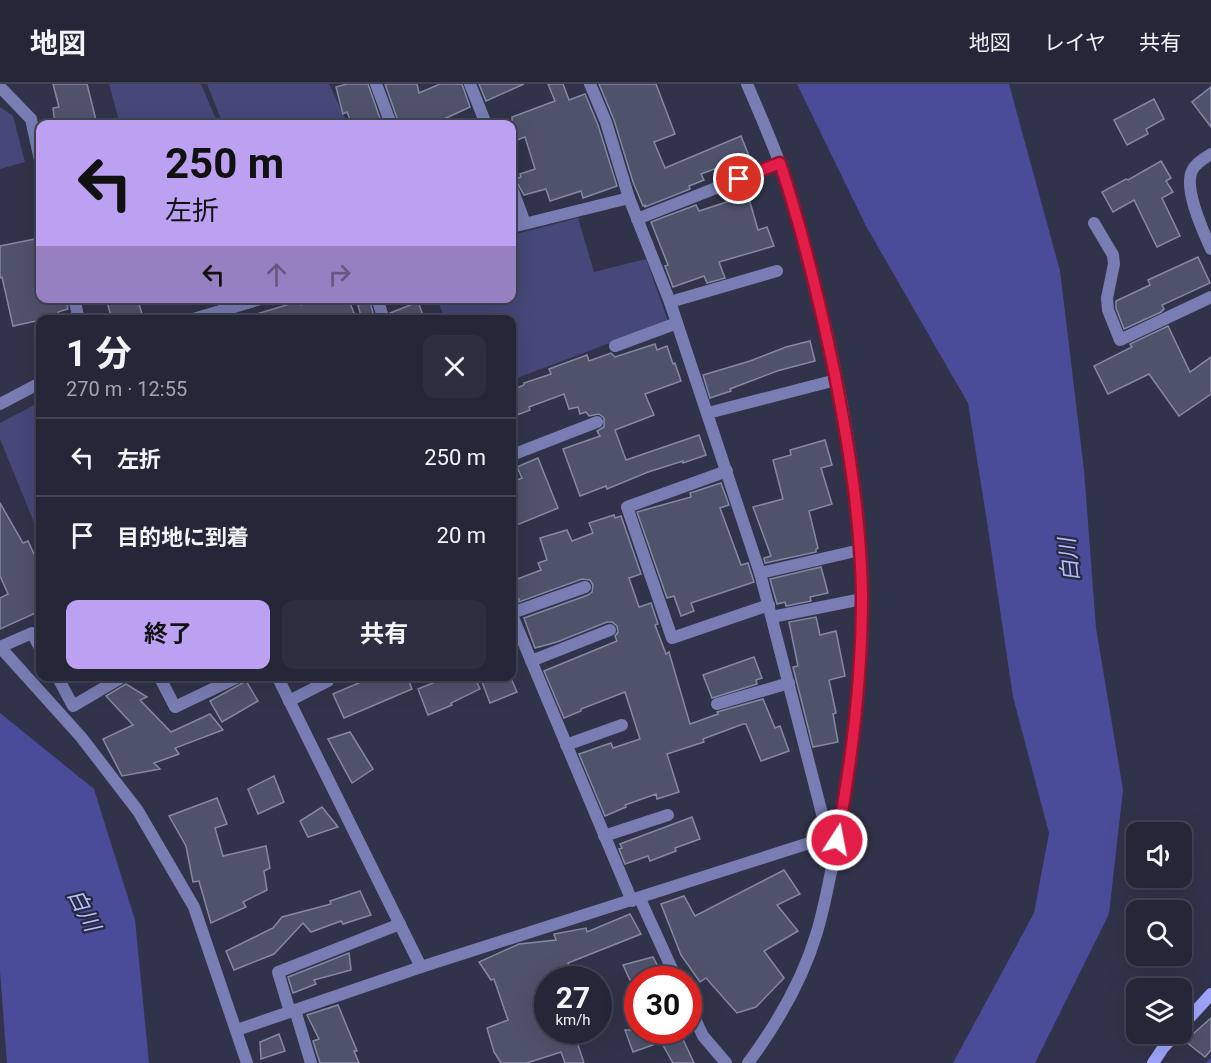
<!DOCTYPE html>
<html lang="ja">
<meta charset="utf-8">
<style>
body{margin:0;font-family:Roboto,"Noto Sans JP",sans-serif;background:#2d2e40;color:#f1f3f6;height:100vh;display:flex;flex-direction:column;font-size:22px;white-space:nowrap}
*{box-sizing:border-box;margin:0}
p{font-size:20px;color:#a3a5ae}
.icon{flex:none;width:33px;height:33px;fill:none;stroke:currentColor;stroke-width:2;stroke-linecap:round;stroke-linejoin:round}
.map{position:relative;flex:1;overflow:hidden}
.panel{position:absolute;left:36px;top:231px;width:480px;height:366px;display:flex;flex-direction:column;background:#252638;border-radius:12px;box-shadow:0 6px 24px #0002,0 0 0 2px #424353}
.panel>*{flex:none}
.banner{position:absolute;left:36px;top:36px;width:480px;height:183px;border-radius:12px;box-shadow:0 6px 24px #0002,0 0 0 2px #424353;background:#bca0f2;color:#111;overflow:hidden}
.buttons{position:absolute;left:1126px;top:738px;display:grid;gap:12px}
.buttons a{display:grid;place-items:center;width:66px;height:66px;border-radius:12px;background:#252638;box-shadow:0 6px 24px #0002,0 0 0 2px #424353;font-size:30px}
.speed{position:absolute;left:534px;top:882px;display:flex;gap:12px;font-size:30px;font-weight:700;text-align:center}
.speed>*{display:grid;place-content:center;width:78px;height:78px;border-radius:50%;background:#252638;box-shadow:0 6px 24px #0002,0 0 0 2px #424353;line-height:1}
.speed small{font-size:15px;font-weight:400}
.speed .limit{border:9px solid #d22;background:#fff;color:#111}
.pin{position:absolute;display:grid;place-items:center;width:51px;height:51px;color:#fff;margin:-26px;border:3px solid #fff;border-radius:50%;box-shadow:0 2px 6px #0007}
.me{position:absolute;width:66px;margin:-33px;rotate:11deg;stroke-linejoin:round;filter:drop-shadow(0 0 4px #0008)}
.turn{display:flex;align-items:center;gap:21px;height:126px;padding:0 30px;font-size:27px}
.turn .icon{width:78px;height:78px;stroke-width:2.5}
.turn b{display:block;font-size:42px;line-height:51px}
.lanes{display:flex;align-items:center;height:57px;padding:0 30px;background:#0003;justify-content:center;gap:30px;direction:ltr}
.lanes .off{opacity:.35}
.round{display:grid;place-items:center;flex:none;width:63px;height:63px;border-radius:12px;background:#2d2e40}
.head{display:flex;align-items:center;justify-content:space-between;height:102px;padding:0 30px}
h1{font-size:36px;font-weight:700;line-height:45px}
.action{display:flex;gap:12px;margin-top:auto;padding:12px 30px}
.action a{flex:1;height:69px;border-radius:12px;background:#bca0f2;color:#111;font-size:24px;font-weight:700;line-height:69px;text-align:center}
.action a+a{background:#2d2e40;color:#f1f3f6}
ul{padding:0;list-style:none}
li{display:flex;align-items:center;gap:18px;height:78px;padding:0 30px;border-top:2px solid #424353}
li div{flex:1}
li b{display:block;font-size:22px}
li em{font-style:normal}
header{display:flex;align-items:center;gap:36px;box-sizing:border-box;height:84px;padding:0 30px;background:#252638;border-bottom:2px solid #424353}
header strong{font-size:28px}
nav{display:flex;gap:33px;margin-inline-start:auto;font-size:21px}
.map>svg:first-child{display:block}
.green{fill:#454878}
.water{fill:#4a4c99}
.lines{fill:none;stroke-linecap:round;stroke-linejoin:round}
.stream{stroke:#4a4c99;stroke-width:5}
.building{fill:#4f526b;stroke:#8588a4;stroke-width:1.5}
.street{stroke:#787db3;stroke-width:12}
.secondary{stroke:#9ea5fb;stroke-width:12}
.route-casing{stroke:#92132f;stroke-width:15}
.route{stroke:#e11d48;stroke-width:10}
.labels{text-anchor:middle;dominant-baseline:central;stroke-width:4.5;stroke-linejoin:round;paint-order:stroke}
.water-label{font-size:22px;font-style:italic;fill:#b5bcfd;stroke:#27293f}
</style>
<header>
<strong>地図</strong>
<nav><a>地図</a><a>レイヤ</a><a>共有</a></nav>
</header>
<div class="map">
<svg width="1211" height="979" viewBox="0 0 1211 979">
<rect width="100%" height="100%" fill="#31334a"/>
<!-- green -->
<g class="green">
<polygon points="109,0 201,0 218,40 120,40"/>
<polygon points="207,0 329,0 348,40 223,40"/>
<polygon points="0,23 13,32 25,78 0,85"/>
<polygon points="578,134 594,188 646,175 668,237 512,296 512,236 445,235 437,215 512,214 512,151"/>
<polygon points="40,318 40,453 0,355 0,339"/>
</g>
<!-- water -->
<g class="water">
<polygon points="797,0 1009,0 1060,187 1084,386 1096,544 1123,706 1109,830 1035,979 953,979 1034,829 1049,749 1013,613 986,431 968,319 866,142"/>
<polygon points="0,629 94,705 135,836 149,979 7,979 0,887"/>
</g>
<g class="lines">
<!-- stream -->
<polyline class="stream" points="1209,979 1211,977"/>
</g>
<!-- building -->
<g class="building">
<polygon points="53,0 87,0 97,40 55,40 53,24 59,23"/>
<polygon points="347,0 368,0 382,40 352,40 347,28 343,30 336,3"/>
<polygon points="385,0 417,0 419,9 440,0 462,0 470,23 444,35 446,40 399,40"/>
<polygon points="479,0 524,0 486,17"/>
<polygon points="548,0 563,0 569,16 585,10 598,41 617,102 583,114 581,107 550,117 546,105 524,111 515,95 521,93 520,90 535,85 525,53 512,58 512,33 555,17"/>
<polygon points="599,0 656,0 675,50 654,58 665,84 741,52 749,72 701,90 704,96 689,102 690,105 645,123 645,121 643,122 633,98 614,36"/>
<polygon points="1211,3 1211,43 1192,18"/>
<polygon points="1154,15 1164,35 1146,45 1148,50 1127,61 1114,36"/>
<polygon points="1161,77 1171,94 1166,97 1173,108 1162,114 1180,152 1157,163 1134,116 1113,128 1102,108 1126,95 1128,96"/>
<polygon points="748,111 758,146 767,143 774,162 719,178 725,194 707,199 704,192 673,203 665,182 668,181 651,138 696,121 699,127"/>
<polygon points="40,154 40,214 66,214 68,225 58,228 59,232 13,242 2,193 0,194 0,162"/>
<polygon points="1198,173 1210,199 1162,221 1164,225 1161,228 1124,245 1116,224 1116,217 1150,201 1148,196"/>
<polygon points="106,214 137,214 144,236 112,236"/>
<polygon points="318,214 348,214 354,229 338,236 250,236 250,232 300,217 301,221"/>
<polygon points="370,218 375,236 362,236 358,221"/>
<polygon points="418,218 425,236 392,236 390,229"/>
<polygon points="1168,242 1190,288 1211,273 1211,310 1179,332 1149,290 1108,310 1094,282 1132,263 1130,260"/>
<polygon points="810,257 815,277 777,287 730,305 731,307 710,314 703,291 750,277 786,263"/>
<polygon points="655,260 657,266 667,262 673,280 675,279 681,297 645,310 654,331 615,346 626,376 699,351 706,371 683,379 683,377 648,388 607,405 606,402 580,412 563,365 600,352 597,347 604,343 604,334 599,330 589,332 586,328 580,330 578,323 569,325 564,310 529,323 530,326 512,333 512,306 524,301 524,299 551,290 549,285 587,271 589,277 611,269 615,273"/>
<polygon points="825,356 832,381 821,384 832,420 809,427 818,464 816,465 816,468 765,479 764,474 771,472 753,423 783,415 773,376 791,371 790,366"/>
<polygon points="538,374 558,424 512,443 512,398 522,394 517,383"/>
<polygon points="721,399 729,421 720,424 741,481 748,479 754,498 691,519 694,527 681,532 674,512 667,514 637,428 691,413 690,409"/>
<polygon points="0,419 23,459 28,457 40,483 40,527 0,545 0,514 8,510 0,492"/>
<polygon points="614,431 615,434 621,432 641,490 629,494 639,523 651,519 658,540 655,541 666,570 669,568 690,640 718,630 717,628 763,615 775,644 780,642 789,667 761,677 746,640 743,640 703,655 704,658 667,670 679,708 657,715 656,710 625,721 626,723 605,732 579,670 611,659 613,664 640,655 625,608 581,625 581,627 564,634 544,587 617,557 615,552 618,548 617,542 612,538 607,538 557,558 535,564 524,534 588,511 592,508 593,501 590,496 582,495 519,518 519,515 515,517 512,508 512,497 541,486 538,479 547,476 540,454 567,446 572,457 593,449 589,439"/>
<polygon points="821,483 828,509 810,513 811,517 786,522 785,518 777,520 770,495"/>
<polygon points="816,533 820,551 836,547 845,592 829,596 836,629 833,630 838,658 813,663 793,583 798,582 789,538"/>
<polygon points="754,573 762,594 756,596 757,600 712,614 703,591"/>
<polygon points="375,592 407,592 412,605 344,634 333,610"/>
<polygon points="450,592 474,592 480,605 451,619 452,621 428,631 418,605"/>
<polygon points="496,592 510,592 517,608 490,619 482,598"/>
<polygon points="246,597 258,617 222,638 210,617"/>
<polygon points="126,600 147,613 140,616 171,648 210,630 223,646 175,664 179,670 154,679 160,685 122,692 103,655 133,641 106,612"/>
<polygon points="350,648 373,685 352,699 328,655"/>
<polygon points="274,692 284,718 258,730 248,705"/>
<polygon points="217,714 227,740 215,744 223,772 266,762 270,784 264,787 267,806 243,818 246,823 211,839 199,797 193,798 186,762 169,732"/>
<polygon points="322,723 338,743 308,753 300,737"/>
<polygon points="692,733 700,755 675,764 676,767 650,777 648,772 625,780 619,765 622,764 620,760"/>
<polygon points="784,786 800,810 777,821 798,847 764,867 784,894 756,923 737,929 706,894 700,898 681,871 661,820 684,812 695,832"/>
<polygon points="360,807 371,831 343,840 341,837 311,848 303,839 274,870 234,886 226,867 273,844 282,833 331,820 330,817"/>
<polygon points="630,830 641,850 568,879 570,885 560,888 563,896 548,896 548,946 573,946 584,979 565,979 561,968 527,979 501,979 494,968 487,944 508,936 494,895 491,896 479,878 519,860 556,856 554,850 586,844 587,848"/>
<polygon points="349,869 351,886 314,896 316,900 293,909 288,893"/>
<polygon points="653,873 665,896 630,896 623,881"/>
<polygon points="338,921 357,967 354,967 359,979 320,979 313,957 319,955 307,931"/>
<polygon points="1211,934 1211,966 1205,973 1185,957"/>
<polygon points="625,946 687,946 687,948 681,951 694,979 673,979 661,958 633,968"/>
<polygon points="279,950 285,967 261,975 260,958"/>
</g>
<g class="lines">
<!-- street -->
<g class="street">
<polyline points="376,0 391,40"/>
<polyline points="470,0 486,40"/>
<path d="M747,0C765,42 784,85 796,129C831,252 860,382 862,510C863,588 854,667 839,744C833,778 827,814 817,848C803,895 777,940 748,979"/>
<polyline points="0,3 31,35 40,76"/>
<path d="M1211,70C1205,74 1197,78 1193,85C1182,102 1203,147 1211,165"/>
<polyline points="512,104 525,139"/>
<polyline points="637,135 780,79"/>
<polyline points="1094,139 1113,171 1114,180 1107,214 1108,226 1120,256 1211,213"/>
<polyline points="512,143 629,114"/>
<polyline points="74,214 79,236"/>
<polyline points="377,214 384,236"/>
<polyline points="670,218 777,187"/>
<polyline points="190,236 264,214"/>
<polyline points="615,262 677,239"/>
<polyline points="0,320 40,299"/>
<polyline points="708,329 836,296"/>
<polyline points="512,371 597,338"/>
<polyline points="727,387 627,423 672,554 769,521"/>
<polyline points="760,489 860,466"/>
<polyline points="512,529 585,503"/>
<polyline points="512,531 632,817"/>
<polyline points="772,533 862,515"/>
<polyline points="40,564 32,549 0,563 81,653 138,727 194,823 247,979"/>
<polyline points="531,577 610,546"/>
<polyline points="57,592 73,622 124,592"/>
<polyline points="159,592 175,623 240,592"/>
<polyline points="277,592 421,883 828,753 760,489 670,218 629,114 606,38 590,0"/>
<polyline points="289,617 328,597 326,592"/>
<polyline points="717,620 789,599"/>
<polyline points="566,661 622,641"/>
<polyline points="604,752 668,731"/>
<polyline points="640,815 677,896"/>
<polyline points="688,920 703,952 726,979"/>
<polyline points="295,926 311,979"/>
<polyline points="290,928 278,888 400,840"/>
<polyline points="237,946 421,883"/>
</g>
<!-- secondary -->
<g class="secondary">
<polyline points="1182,942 1211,910"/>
<polyline points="1153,979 1163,964 1176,950"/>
</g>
</g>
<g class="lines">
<defs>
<path id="route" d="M739,95L780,79C803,148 820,219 835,291C849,363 861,437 862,512C862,594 852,676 837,756"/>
</defs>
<!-- route casing -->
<use href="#route" class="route-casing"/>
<!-- route -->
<use href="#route" class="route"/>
</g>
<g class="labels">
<!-- water labels -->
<g class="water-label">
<text transform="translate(1069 476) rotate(-96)">白川</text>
<text transform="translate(84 826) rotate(63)">白川</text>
</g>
</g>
</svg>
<div class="buttons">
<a><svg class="icon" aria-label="sound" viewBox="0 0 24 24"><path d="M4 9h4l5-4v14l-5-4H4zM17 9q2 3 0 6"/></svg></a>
<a><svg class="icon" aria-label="search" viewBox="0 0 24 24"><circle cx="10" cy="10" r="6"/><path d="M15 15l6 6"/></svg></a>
<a><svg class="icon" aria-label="layers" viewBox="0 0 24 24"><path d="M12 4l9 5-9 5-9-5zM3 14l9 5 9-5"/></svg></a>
</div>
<div class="speed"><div>27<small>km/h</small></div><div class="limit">30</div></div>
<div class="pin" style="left:739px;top:95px;background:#d93025"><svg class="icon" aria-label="arrive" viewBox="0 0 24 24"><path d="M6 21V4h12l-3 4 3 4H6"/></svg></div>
<svg class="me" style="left:837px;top:756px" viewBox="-20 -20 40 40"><circle r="17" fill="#e11d48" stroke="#fff" stroke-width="3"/><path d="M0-11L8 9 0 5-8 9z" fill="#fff"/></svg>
<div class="banner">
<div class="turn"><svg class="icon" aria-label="left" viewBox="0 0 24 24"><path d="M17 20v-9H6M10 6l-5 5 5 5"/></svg><div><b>250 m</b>左折</div></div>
<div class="lanes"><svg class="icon" aria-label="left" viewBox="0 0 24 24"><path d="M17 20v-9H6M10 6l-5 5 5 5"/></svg><svg class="icon off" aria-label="ahead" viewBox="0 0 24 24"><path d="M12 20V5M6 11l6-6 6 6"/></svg><svg class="icon off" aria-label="right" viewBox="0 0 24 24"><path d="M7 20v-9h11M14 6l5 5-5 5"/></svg></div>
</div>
<section class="panel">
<div class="head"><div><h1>1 分</h1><p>270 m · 12:55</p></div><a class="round"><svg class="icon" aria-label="close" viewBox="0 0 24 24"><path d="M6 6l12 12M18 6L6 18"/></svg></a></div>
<ul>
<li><svg class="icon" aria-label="left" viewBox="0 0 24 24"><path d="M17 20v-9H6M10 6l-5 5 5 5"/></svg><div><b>左折</b></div><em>250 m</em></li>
<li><svg class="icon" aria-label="arrive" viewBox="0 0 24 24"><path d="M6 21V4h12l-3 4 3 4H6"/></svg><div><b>目的地に到着</b></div><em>20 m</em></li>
</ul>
<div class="action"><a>終了</a><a>共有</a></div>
</section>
</div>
